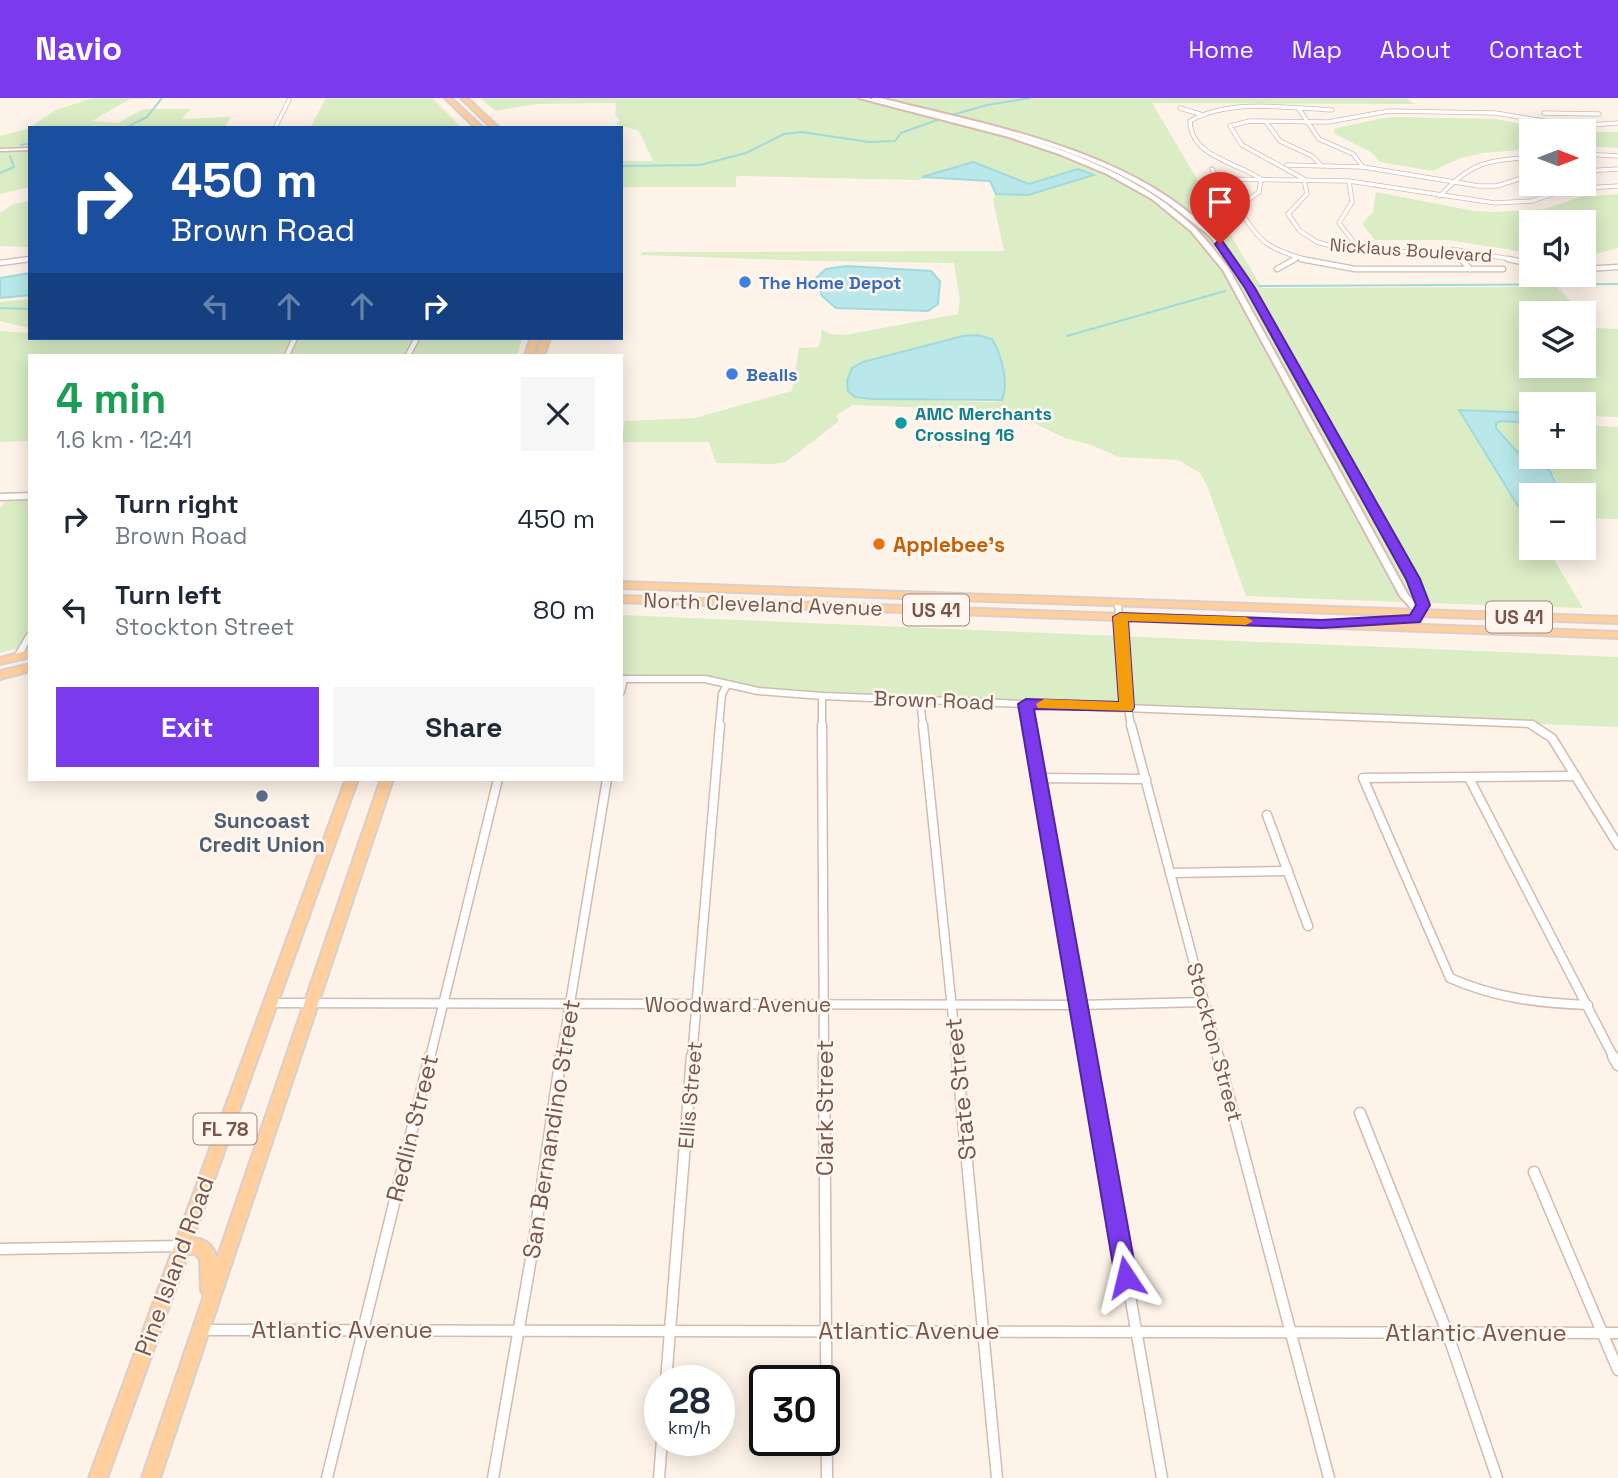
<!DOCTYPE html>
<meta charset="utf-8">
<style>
body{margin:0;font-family:"Space Grotesk",sans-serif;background:#f6f6f7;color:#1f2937;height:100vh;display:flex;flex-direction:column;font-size:26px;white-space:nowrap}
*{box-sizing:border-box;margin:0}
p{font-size:23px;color:#747a83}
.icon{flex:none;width:38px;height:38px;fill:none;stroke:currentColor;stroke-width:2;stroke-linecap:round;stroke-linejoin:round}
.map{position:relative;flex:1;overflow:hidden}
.drawer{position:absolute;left:28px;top:256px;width:595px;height:427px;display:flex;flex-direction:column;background:#fff;border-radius:0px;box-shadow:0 4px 18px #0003}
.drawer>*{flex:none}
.guide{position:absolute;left:28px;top:28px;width:595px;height:214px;border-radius:0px;box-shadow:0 4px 18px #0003;background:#1a4fa0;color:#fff;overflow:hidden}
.needle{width:46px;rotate:90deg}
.tools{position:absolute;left:1519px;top:21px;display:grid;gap:14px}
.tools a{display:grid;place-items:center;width:77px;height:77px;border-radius:0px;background:#fff;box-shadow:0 4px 18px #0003;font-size:35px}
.speed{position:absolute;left:644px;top:1267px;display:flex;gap:14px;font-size:35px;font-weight:700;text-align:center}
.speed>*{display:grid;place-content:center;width:91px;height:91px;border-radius:50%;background:#fff;box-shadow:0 4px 18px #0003;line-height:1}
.speed small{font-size:18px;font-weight:400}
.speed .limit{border:4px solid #111;border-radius:10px;background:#fff;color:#111}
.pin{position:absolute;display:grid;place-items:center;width:60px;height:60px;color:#fff;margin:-72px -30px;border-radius:50% 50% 50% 0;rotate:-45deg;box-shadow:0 0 7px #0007}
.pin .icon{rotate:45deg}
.me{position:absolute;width:77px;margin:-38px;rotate:350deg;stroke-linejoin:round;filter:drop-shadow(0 0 5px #0008)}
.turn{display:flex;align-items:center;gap:24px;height:147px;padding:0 28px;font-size:32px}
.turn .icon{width:91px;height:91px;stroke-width:2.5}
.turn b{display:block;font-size:49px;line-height:60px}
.lanes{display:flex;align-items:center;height:66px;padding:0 28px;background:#0003;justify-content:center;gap:35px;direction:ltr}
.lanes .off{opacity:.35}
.round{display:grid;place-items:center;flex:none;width:74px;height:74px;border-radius:0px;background:#f6f6f7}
.headline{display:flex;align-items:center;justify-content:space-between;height:119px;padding:0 28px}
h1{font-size:42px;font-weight:700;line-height:52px;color:#1e9e55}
.button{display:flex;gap:14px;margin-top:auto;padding:14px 28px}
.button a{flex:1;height:80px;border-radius:0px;background:#7c3aed;color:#fff;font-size:28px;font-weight:700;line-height:80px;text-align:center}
.button a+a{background:#f6f6f7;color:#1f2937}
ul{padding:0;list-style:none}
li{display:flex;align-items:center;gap:21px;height:91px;padding:0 28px}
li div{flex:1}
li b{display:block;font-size:26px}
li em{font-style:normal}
header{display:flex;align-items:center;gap:42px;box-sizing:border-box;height:98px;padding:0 35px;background:#7c3aed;color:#fff}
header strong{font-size:33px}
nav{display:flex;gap:38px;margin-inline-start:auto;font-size:24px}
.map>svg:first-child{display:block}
.green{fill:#daedc5;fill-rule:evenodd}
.water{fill:#bae8ea;stroke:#a0dadc;stroke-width:2}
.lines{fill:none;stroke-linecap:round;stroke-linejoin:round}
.stream{stroke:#a0dadc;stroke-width:2}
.minor-far4-casing{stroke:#d4bbaf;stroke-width:5}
.minor-far3-casing{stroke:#d4bbaf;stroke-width:7}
.minor-far2-casing{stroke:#d4bbaf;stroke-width:9}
.minor-far1-casing{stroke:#d4bbaf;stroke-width:11}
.minor-casing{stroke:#d4bbaf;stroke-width:13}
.tertiary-casing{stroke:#d4bbaf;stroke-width:3}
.secondary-casing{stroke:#d9bcaf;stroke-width:4}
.primary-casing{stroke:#dacfcc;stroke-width:4}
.minor-far4{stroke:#fff;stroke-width:3.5}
.minor-far3{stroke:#fff;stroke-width:4.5}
.minor-far2{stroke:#fff;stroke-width:6}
.minor-far1{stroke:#fff;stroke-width:8}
.minor{stroke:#fff;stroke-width:10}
.tertiary{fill:#fff;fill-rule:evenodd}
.secondary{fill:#fff;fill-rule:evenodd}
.primary{fill:#ffcf9e;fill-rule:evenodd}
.route{fill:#7c3aed;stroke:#51269a;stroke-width:2}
.slow{fill:#f59e0b}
.shop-dot{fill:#3f7fe0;stroke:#fff7f0;stroke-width:2.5}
.culture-dot{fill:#0f9aa8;stroke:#fff7f0;stroke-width:2.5}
.food-dot{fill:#e8710a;stroke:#fff7f0;stroke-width:2.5}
.service-dot{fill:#5c6f8a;stroke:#fff7f0;stroke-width:2.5}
.labels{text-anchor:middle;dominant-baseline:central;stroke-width:5;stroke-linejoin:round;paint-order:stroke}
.far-street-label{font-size:18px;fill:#7b5549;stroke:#fff7f0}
.far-shop-label{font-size:18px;font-weight:bold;fill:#366cbe;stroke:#fff7f0;text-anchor:start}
.far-culture-label{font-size:18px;font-weight:bold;fill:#0d838f;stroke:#fff7f0;text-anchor:start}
.shield{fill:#fff7f0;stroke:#a3867b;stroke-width:2}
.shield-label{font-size:19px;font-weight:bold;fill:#7b5549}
.food-label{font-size:21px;font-weight:bold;fill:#c56008;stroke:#fff7f0;text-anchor:start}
.street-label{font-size:21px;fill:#7b5549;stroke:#fff7f0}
.service-label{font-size:21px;font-weight:bold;fill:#4e5e75;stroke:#fff7f0}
.near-street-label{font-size:24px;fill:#7b5549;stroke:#fff7f0}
</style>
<header>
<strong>Navio</strong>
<nav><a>Home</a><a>Map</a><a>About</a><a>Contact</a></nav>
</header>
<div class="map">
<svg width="1618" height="1380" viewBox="0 0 1618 1380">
<rect width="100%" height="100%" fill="#fef3e8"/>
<!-- green -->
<g class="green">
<polygon points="93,0 177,0 130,1 92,23 118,25 143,11 190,11 182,21 231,19 224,30 30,30 30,50 0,51 0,38 27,31 56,12"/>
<polygon points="326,0 432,0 462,30 310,30"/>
<path d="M480,0H857L1016,41L1098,71L1158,105L1192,133L1223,171L1404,504L1246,498L1207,387L1200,375L1178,362L1119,359L1091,347L1065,340L1009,313L853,307L836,317L839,323L786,364L772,366L716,365L709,344H621L625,323L695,320L792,293L799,250L819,249L822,231L830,236L845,237L958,216L960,203L954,165L817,163L641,157L642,154L1004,153L993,102L996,96L1029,97L1094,77L1081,71L1029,86L977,65L920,82L739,78L736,79V89H621V63H653L639,33L616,26L620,22L615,16L616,5L536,6L495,13ZM977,237C1006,252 1003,268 1004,299L996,304L872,301L850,275L852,270L863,264L963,238Z"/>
<path d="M878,0H1407L1412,5L1419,6L1152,5L1262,190L1557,189L1583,215H1531V268H1584V216L1597,230L1618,231V319L1584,318V306H1531V315L1459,313L1518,408H1531V418H1529L1531,423V450H1547L1583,510L1427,505L1418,481L1240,168C1161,58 1000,32 878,0Z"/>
<polygon points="1397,19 1495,21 1564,33 1531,33 1531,51 1483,55 1460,60 1433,73 1380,64 1371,54 1335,36 1333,31 1383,20"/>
<polygon points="1584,34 1618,34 1618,50 1584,48"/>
<polygon points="30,52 30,89 0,96 0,53"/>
<path d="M1140,88C1178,110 1207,134 1234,168L1409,481L1418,504H1414L1409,498L1230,171L1211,146L1187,122L1138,89Z"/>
<polygon points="1376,94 1474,113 1495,114 1544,111 1581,99 1618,96 1618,150 1584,159 1584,124 1531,124 1531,155 1448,142 1375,142 1362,126 1373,114"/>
<polygon points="30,103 30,149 0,148 0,115 13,106"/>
<polygon points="30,201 30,230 0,223 0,204"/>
<polygon points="0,233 30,235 30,240 522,240 517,257 30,257 30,343 0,344"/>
<polygon points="1500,323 1531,325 1531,359 1584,359 1584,327 1618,329 1618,421 1584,420 1584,397 1559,397 1554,377 1517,354 1496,330 1496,325"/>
<polygon points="30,400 30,537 21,549 0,555 0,410 7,401"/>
<polygon points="621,517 1618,559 1618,629 786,598 704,584 621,583"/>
</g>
<!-- water -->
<g class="water">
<polygon points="973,64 1029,86 1078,71 1094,77 1028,97 996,96 990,83 922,79"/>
<polygon points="847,168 931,173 940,183 938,206 928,213 836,210 822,198 815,181 826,171"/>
<polygon points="30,175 30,197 0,200 0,180"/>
<path d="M977,237L992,241C1002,258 1009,285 1002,302L872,301L855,299L848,293L847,283L852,270L863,264L963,238Z"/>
<polygon points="1459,312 1531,315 1531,325 1501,323 1496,325 1496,330 1517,354 1550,373 1560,396 1531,397 1531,408 1518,408"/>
</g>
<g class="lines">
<!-- stream -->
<g class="stream">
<polyline points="952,17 987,7 1030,0"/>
<polyline points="125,30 147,19 162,0"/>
<polyline points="21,47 30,45"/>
<polyline points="621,68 700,67 746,55 784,36 802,34 869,44 895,43 901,35 937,22"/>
<polyline points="0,75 14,69 10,58"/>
<polyline points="1259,188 1618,186"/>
<polyline points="0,210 30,211"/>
<polyline points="1067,238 1225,193"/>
</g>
<defs>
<g id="minor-far4">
<polyline points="1180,10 1200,16"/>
<polyline points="1299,11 1319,41 1353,56 1363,69"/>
<polyline points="1544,15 1599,16"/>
<polyline points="1266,24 1280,43 1312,58 1320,66"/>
<polyline points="275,30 289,2"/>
<polyline points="1584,56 1618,58"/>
<polyline points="1287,67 1363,69 1479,88 1497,88 1531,77"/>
<polyline points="1212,71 1225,92"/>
<polyline points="1584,73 1618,71"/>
<polyline points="1219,81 1349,83 1495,105 1532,103 1567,91 1618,88"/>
<polyline points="1349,83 1352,104 1339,125 1360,152"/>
<path d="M1440,98C1471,64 1486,63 1531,59"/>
<polyline points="1453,152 1462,162"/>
<polyline points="20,162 30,161"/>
<polyline points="1292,162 1296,160"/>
<path d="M1307,162C1270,151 1260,146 1240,112L1244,105L1259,94L1261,81C1236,64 1191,59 1190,23C1231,0 1286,10 1332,12"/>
<polyline points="1516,162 1457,152 1388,154 1339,150 1317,144 1300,133 1288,116 1307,96 1304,81 1242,47 1230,28 1250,23 1328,24 1389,13 1495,15 1575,28 1618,25"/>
</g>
<g id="minor-far3">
<polyline points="1301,161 1355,171 1503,171"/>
<polyline points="1461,161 1470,171"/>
<polyline points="1508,161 1531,166"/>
<polyline points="0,165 30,161"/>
<polyline points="1277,171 1295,161"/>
<polyline points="1584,171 1618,169"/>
<polyline points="287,257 295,240"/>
<polyline points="408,257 417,240"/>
</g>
<g id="minor-far2">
<polyline points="0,399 30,398"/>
<polyline points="1118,505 1124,588 1131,628"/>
<polyline points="17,559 30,537"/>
<polyline points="621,581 705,581 758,593 822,598 1531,626 1534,628"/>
<polyline points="621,594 624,581"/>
<polyline points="822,598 822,628"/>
<polyline points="920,602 923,628"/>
<polyline points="1026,606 1030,628"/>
<polyline points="719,628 722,596 727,587"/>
</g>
<g id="minor-far1">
<polyline points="822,627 824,960"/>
<polyline points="923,627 957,960"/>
<polyline points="1030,627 1088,960"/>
<polyline points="1131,627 1219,960"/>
<polyline points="1532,627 1552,640 1618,747"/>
<path d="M1576,678L1363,680L1450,880C1495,900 1539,905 1588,907"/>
<polyline points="1038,680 1146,681"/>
<polyline points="1469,680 1614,960"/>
<polyline points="1267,717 1308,828"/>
<polyline points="1170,775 1288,773"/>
<polyline points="272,905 1079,907 1204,904"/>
<polyline points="430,960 498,681"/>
<polyline points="561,960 607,681"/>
<polyline points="692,960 720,627"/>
</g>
<g id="minor">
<polyline points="824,958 827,1380"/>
<polyline points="957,958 997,1380"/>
<polyline points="1088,958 1162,1380"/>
<polyline points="1218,958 1329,1380"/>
<polyline points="1613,958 1618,967"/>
<polyline points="1360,1015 1447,1234 1497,1380"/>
<polyline points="1534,1074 1618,1272"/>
<polyline points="0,1151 181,1148"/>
<polyline points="201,1232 1618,1235"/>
<polyline points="666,1283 692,958"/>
<polyline points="327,1380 430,958"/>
<polyline points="493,1380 533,1149 561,958"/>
<polyline points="659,1380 662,1342"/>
</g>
<polygon id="tertiary" points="30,50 30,52 0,53 0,51"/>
<path id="secondary" d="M859,0H867C975,27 1112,50 1195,130C1207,142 1218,157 1229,171L1408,497L1418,508L1409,481L1240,178C1230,166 1221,152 1211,140C1204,132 1194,126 1186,119C1104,49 975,27 872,1V0H880C991,28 1129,51 1213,136C1226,148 1236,164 1246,178L1417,481L1428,507L1423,517H1417L1400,498L1223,172L1191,133L1152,101L1107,76L1059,56L1009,39Z"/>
<g id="primary">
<polygon points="445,0 451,0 483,30 476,30"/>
<polygon points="461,0 467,0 499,30 492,30"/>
<polygon points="531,240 539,240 533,257 525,257"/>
<polygon points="542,240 550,240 544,257 536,257"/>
<polygon points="621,484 1618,519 1618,525 621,490"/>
<polygon points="621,498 1618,534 1618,540 621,504"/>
<polygon points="30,552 30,559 0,566 0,560"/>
<polygon points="30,566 30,573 0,581 0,573"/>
<path d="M346,681H358L193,1140C205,1140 215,1149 217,1161L381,681H393L160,1380H142L204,1198L201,1192L200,1161L195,1156H188L107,1380H89Z"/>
</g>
</defs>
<!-- minor-far4 casing -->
<use href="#minor-far4" class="minor-far4-casing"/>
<!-- minor-far3 casing -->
<use href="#minor-far3" class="minor-far3-casing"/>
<!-- minor-far2 casing -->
<use href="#minor-far2" class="minor-far2-casing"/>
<!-- minor-far1 casing -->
<use href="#minor-far1" class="minor-far1-casing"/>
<!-- minor casing -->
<use href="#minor" class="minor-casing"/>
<!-- tertiary casing -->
<use href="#tertiary" class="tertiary-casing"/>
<!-- secondary casing -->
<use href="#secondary" class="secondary-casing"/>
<!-- primary casing -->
<use href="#primary" class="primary-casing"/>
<!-- minor-far4 -->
<use href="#minor-far4" class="minor-far4"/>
<!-- minor-far3 -->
<use href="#minor-far3" class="minor-far3"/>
<!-- minor-far2 -->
<use href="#minor-far2" class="minor-far2"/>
<!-- minor-far1 -->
<use href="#minor-far1" class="minor-far1"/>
<!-- minor -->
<use href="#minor" class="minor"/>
<!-- tertiary -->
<use href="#tertiary" class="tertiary"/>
<!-- secondary -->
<use href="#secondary" class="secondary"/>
<!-- primary -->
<use href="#primary" class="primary"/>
</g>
<!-- route -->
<polygon class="route" points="1217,144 1223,144 1255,190 1420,481 1430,507 1420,524 1322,530 1128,523 1134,609 1132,613 1034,611 1137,1179 1134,1186 1126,1189 1119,1186 1115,1179 1018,606 1026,601 1119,604 1113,519 1120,515 1322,522 1410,517 1416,507 1406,481 1245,190 1215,146"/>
<!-- slow -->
<polygon class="slow" points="1120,515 1246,519 1253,523 1246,527 1128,523 1134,609 1132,613 1038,610 1036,606 1044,601 1119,604 1113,519"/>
<!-- markers -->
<g class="shop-dot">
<circle cx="745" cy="184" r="7"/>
<circle cx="732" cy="276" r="7"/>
</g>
<circle class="culture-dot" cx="901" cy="325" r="7"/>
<circle class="food-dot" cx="879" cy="446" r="7"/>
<circle class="service-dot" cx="262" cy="698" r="7"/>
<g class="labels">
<!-- far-street labels -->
<g class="far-street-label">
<text transform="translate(1411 152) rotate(4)">Nicklaus Boulevard</text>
</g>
<!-- far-shop labels -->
<g class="far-shop-label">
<text x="759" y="184">The Home Depot</text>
<text x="746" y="276">Bealls</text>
</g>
<!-- far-culture labels -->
<g class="far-culture-label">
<text x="915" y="315">AMC Merchants<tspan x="915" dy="21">Crossing 16</tspan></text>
</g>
<!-- shield labels -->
<g class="shield">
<rect x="903" y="496.5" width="66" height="31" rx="5"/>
<rect x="1486" y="503.5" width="66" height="31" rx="5"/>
<rect x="193.5" y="1015.5" width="63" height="31" rx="5"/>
</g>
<g class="shield-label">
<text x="936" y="512">US 41</text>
<text x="1519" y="519">US 41</text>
<text x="225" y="1031">FL 78</text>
</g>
<!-- food labels -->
<g class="food-label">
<text x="893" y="446">Applebee's</text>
</g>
<!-- street labels -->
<g class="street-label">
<text transform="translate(763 506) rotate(2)">North Cleveland Avenue</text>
<text transform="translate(934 602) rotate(2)">Brown Road</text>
<text x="738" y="906">Woodward Avenue</text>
<text transform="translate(1215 944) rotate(75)">Stockton Street</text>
<text transform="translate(690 997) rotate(-85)">Ellis Street</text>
</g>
<!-- service labels -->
<g class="service-label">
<text x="262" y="722">Suncoast<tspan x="262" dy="24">Credit Union</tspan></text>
</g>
<!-- near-street labels -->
<g class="near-street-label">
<text transform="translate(960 991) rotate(-96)">State Street</text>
<text transform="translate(824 1010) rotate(-90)">Clark Street</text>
<text transform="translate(412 1030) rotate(-76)">Redlin Street</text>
<text transform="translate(551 1031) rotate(-81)">San Bernandino Street</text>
<text transform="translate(174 1168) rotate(-70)">Pine Island Road</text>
<text x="342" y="1231">Atlantic Avenue</text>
<text x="909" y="1232">Atlantic Avenue</text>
<text x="1476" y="1234">Atlantic Avenue</text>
</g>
</g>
</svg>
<div class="tools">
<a><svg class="needle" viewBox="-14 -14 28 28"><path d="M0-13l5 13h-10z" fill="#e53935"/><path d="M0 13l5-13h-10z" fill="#747a83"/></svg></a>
<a><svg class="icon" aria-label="sound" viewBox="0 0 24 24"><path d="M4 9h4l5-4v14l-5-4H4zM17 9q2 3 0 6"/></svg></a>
<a><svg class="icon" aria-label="layers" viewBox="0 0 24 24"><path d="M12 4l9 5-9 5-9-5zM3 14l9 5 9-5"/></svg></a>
<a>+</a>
<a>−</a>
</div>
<div class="speed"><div>28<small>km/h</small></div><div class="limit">30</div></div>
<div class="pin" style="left:1220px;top:146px;background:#d93025"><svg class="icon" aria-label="arrive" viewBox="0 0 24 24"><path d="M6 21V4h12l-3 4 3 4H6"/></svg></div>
<svg class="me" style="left:1126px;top:1179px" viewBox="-20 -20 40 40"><path d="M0-17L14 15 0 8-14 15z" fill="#7c3aed" stroke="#fff" stroke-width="4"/></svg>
<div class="guide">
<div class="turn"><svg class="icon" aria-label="right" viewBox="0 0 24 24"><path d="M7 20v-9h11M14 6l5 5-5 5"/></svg><div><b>450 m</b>Brown Road</div></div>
<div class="lanes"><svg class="icon off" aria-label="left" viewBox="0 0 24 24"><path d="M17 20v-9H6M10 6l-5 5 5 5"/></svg><svg class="icon off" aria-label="ahead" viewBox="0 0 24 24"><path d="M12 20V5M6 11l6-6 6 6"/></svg><svg class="icon off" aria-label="ahead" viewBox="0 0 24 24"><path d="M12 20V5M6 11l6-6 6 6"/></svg><svg class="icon" aria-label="right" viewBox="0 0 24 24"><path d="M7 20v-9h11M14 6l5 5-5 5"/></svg></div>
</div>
<section class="drawer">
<div class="headline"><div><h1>4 min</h1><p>1.6 km · 12:41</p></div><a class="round"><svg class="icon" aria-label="close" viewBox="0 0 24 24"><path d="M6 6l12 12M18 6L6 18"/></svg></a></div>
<ul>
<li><svg class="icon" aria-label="right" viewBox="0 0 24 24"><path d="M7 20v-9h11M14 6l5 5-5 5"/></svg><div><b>Turn right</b><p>Brown Road</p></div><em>450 m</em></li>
<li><svg class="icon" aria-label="left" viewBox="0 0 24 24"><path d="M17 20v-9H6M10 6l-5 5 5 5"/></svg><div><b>Turn left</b><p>Stockton Street</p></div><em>80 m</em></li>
</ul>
<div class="button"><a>Exit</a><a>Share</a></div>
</section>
</div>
